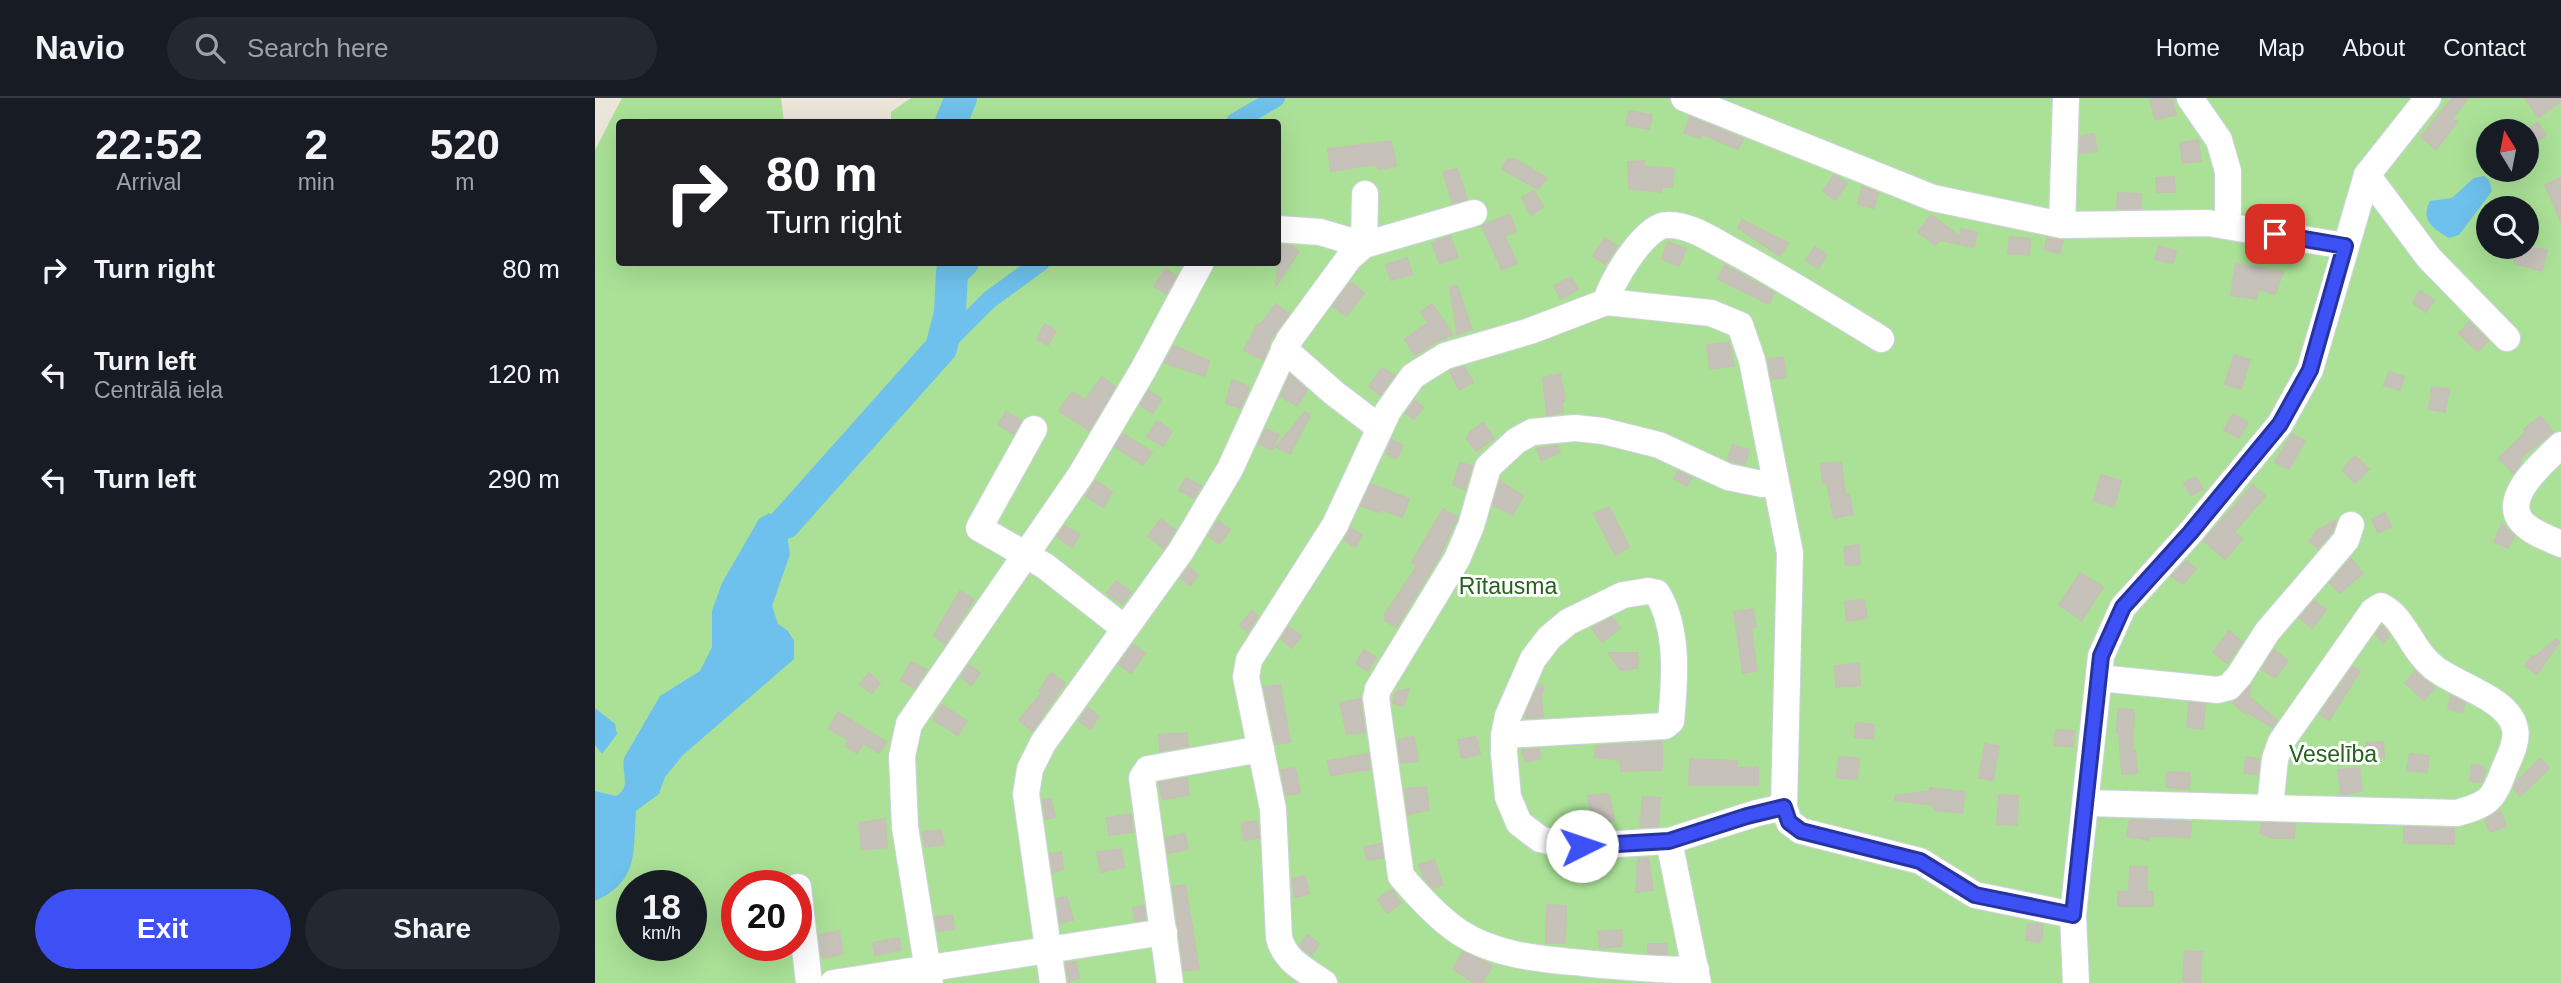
<!DOCTYPE html>
<meta charset="utf-8">
<style>
body{margin:0;font-family:Helvetica,sans-serif;background:#242831;color:#f1f3f6;height:100vh;display:flex;flex-direction:column;font-size:26px;white-space:nowrap}
*{box-sizing:border-box;margin:0}
p{font-size:23px;color:#9ea1a6}
.icon{flex:none;width:38px;height:38px;fill:none;stroke:currentColor;stroke-width:2;stroke-linecap:round;stroke-linejoin:round}
.map{position:relative;flex:1;overflow:hidden}
.sheet{display:flex;flex-direction:column;background:#171b24;width:595px}
.sheet>*{flex:none}
.banner{position:absolute;left:21px;top:21px;width:665px;height:147px;border-radius:7px;box-shadow:0 7px 28px #0002;background:#202124;color:#fff;overflow:hidden}
.needle{width:46px;rotate:350deg}
.buttons{position:absolute;left:1881px;top:21px;display:grid;gap:14px}
.buttons a{display:grid;place-items:center;width:63px;height:63px;border-radius:50%;background:#171b24;box-shadow:0 7px 28px #0002;font-size:35px}
.speed{position:absolute;left:21px;top:772px;display:flex;gap:14px;font-size:35px;font-weight:700;text-align:center}
.speed>*{display:grid;place-content:center;width:91px;height:91px;border-radius:50%;background:#171b24;box-shadow:0 7px 28px #0002;line-height:1}
.speed small{font-size:18px;font-weight:400}
.speed .limit{border:10px solid #d22;background:#fff;color:#111}
.pin{position:absolute;display:grid;place-items:center;width:60px;height:60px;color:#fff;margin:-30px;border-radius:14px;box-shadow:0 4px 10px #0006}
.me{position:absolute;width:77px;margin:-38px;rotate:86deg;stroke-linejoin:round;filter:drop-shadow(0 0 5px #0008)}
.turn{display:flex;align-items:center;gap:24px;height:147px;padding:0 35px;font-size:32px}
.turn .icon{width:91px;height:91px;stroke-width:2.5}
.turn b{display:block;font-size:49px;line-height:60px}
.eta{display:flex;justify-content:space-evenly;align-items:center;height:119px;text-align:center}
.eta b{font-size:42px;font-weight:700;line-height:49px}
.button{display:flex;gap:14px;margin-top:auto;padding:14px 35px}
.button a{flex:1;height:80px;border-radius:42px;background:#3c50f6;color:#fff;font-size:28px;font-weight:700;line-height:80px;text-align:center}
.button a+a{background:#242831;color:#f1f3f6}
ul{padding:0;list-style:none}
li{display:flex;align-items:center;gap:21px;height:105px;padding:0 35px}
li div{flex:1}
li b{display:block;font-size:26px}
li em{font-style:normal}
header{display:flex;align-items:center;gap:42px;box-sizing:border-box;height:98px;padding:0 35px;background:#171b24;border-bottom:2px solid #363941}
header strong{font-size:33px}
nav{display:flex;gap:38px;margin-inline-start:auto;font-size:24px}
.search{width:490px;height:63px;background:#242831;display:flex;align-items:center;gap:18px;box-sizing:border-box;padding:0 24px;border-radius:38px;color:#9ea1a6;font-size:26px}
main{display:flex;flex:1;min-height:0}
.map>svg:first-child{display:block}
.green{fill:#aae197;fill-rule:evenodd}
.water{fill:#6ec1ec}
.lines{fill:none;stroke-linecap:round;stroke-linejoin:round}
.canal{stroke:#6ec1ec;stroke-width:18}
.river{stroke:#6ec1ec;stroke-width:32}
.building{fill:#c6c2ba;stroke:#c6c1b4;stroke-width:2}
.minor-casing{stroke:#cfd1e1;stroke-width:28}
.minor{stroke:#fff;stroke-width:26}
.route-casing{stroke:#2734a0;stroke-width:18}
.route{stroke:#3c50f6;stroke-width:12}
.labels{text-anchor:middle;dominant-baseline:central;stroke-width:6;stroke-linejoin:round;paint-order:stroke}
.park-label{font-size:23px;fill:#24631b;stroke:#fff}
</style>
<header>
<strong>Navio</strong>
<div class="search"><svg class="icon" aria-label="search" viewBox="0 0 24 24"><circle cx="10" cy="10" r="6"/><path d="M15 15l6 6"/></svg>Search here</div>
<nav><a>Home</a><a>Map</a><a>About</a><a>Contact</a></nav>
</header>
<main>
<section class="sheet">
<div class="eta">
<div><b>22:52</b><p>Arrival</p></div>
<div><b>2</b><p>min</p></div>
<div><b>520</b><p>m</p></div>
</div>
<ul>
<li><svg class="icon" aria-label="right" viewBox="0 0 24 24"><path d="M7 20v-9h11M14 6l5 5-5 5"/></svg><div><b>Turn right</b></div><em>80 m</em></li>
<li><svg class="icon" aria-label="left" viewBox="0 0 24 24"><path d="M17 20v-9H6M10 6l-5 5 5 5"/></svg><div><b>Turn left</b><p>Centrālā iela</p></div><em>120 m</em></li>
<li><svg class="icon" aria-label="left" viewBox="0 0 24 24"><path d="M17 20v-9H6M10 6l-5 5 5 5"/></svg><div><b>Turn left</b></div><em>290 m</em></li>
</ul>
<div class="button"><a>Exit</a><a>Share</a></div>
</section>
<div class="map">
<svg width="1966" height="885" viewBox="0 0 1966 885">
<rect width="100%" height="100%" fill="#ebe5da"/>
<!-- green -->
<path class="green" d="M27,0H186L189,24H24V164H682V24H296V14L316,0H1966V885H0V52ZM1894,33H1932V72H1894ZM1894,110H1932V149H1894ZM37,788H96V847H37ZM142,788H201V847H142Z"/>
<!-- water -->
<g class="water">
<path d="M1889,78L1894,82L1897,93L1864,137L1854,140C1838,131 1825,122 1835,103L1857,100L1879,80Z"/>
<path d="M174,415L190,425L195,456L177,508L183,526L193,533L199,543V561L88,657L70,679L64,696L41,713C38,755 44,783 0,803V693L21,698C37,689 26,675 29,660L65,598L105,573L117,549V513L127,485L164,421Z"/>
<polygon points="0,610 20,626 22,636 7,656 0,647"/>
</g>
<g class="lines">
<!-- canal -->
<g class="canal">
<polyline points="640,24 681,0"/>
<polyline points="346,250 394,202 446,164"/>
</g>
<!-- river -->
<g class="river">
<polyline points="356,24 366,0"/>
<polyline points="190,425 346,250 355,215 357,174 368,164"/>
</g>
</g>
<!-- building -->
<g class="building">
<polygon points="1555,0 1577,0 1581,17 1560,21"/>
<polygon points="1857,0 1873,0 1857,21 1862,24 1841,51 1826,39"/>
<polygon points="1930,0 1966,0 1966,3 1943,19"/>
<polygon points="1034,13 1057,17 1054,31 1031,27"/>
<polygon points="1095,19 1148,41 1143,51 1107,36 1106,40 1089,35"/>
<polygon points="1943,25 1951,37 1932,49 1932,31"/>
<polygon points="1499,36 1502,53 1485,55 1486,38"/>
<polygon points="1603,42 1606,63 1588,65 1585,45"/>
<polygon points="796,43 801,68 783,71 782,66 736,73 733,51"/>
<polygon points="913,61 919,61 952,80 943,91 907,71"/>
<polygon points="1049,63 1049,68 1079,71 1077,89 1067,89 1066,94 1034,90 1033,64"/>
<polygon points="862,71 872,101 858,105 848,74"/>
<polygon points="1239,77 1252,85 1240,102 1228,93"/>
<polygon points="1579,79 1580,94 1562,94 1561,80"/>
<polygon points="1966,80 1966,123 1950,87"/>
<polygon points="1267,89 1283,95 1279,110 1263,106"/>
<polygon points="939,93 948,109 936,117 927,100"/>
<polygon points="1523,95 1546,96 1546,110 1522,110"/>
<polygon points="914,116 921,133 909,138 922,165 907,172 887,128"/>
<polygon points="1336,117 1365,139 1366,131 1382,134 1379,149 1345,142 1341,147 1323,134"/>
<polygon points="1147,122 1193,145 1185,158 1143,130"/>
<polygon points="855,138 863,159 845,166 837,145"/>
<polygon points="1415,139 1435,141 1434,157 1413,155"/>
<polygon points="1010,140 1022,148 1010,166 998,158"/>
<polygon points="1452,140 1468,143 1465,155 1450,152"/>
<polygon points="1073,144 1091,151 1084,168 1067,161"/>
<polygon points="684,147 696,148 704,153 682,186"/>
<polygon points="1564,148 1581,153 1578,165 1560,161"/>
<polygon points="1220,149 1232,157 1223,170 1211,162"/>
<polygon points="1924,149 1952,152 1947,173 1919,165"/>
<polygon points="812,160 817,176 796,182 791,167"/>
<polygon points="1641,166 1688,174 1680,196 1663,191 1661,201 1636,197"/>
<polygon points="1130,167 1179,195 1174,206 1123,181"/>
<polygon points="571,171 581,178 571,196 559,188"/>
<polygon points="976,179 983,191 966,201 959,188"/>
<polygon points="756,184 769,195 751,218 738,208"/>
<polygon points="862,188 877,231 862,236 855,189"/>
<polygon points="1825,193 1839,202 1831,214 1818,205"/>
<polygon points="681,206 694,216 674,243 675,244 668,262 649,252 662,227 664,228"/>
<polygon points="837,206 858,237 842,243 820,257 810,241 833,225 826,214"/>
<polygon points="1874,224 1893,243 1883,253 1864,236"/>
<polygon points="450,226 461,233 453,247 442,241"/>
<polygon points="1134,244 1139,268 1115,271 1112,247"/>
<polygon points="579,248 614,263 610,278 570,265"/>
<polygon points="1639,257 1655,262 1646,291 1630,286"/>
<polygon points="1188,259 1191,279 1177,281 1173,261"/>
<polygon points="869,269 878,284 864,292 855,273"/>
<polygon points="787,270 799,277 785,297 774,288"/>
<polygon points="1794,274 1809,279 1805,292 1789,287"/>
<polygon points="965,276 970,302 967,303 968,314 952,317 948,280"/>
<polygon points="695,277 712,292 702,308 686,298"/>
<polygon points="507,279 520,289 494,332 464,313 477,294 490,302"/>
<polygon points="637,282 654,289 645,310 631,305"/>
<polygon points="1837,289 1854,291 1850,314 1834,311"/>
<polygon points="554,293 566,301 558,315 545,307"/>
<polygon points="820,303 828,309 819,321 811,315"/>
<polygon points="411,314 426,323 418,336 403,326"/>
<polygon points="710,314 715,317 695,356 681,349"/>
<polygon points="1638,316 1653,325 1644,340 1629,332"/>
<polygon points="1946,318 1958,334 1925,360 1926,365 1918,375 1904,360 1931,334 1929,331"/>
<polygon points="562,323 577,333 568,348 552,339"/>
<polygon points="888,325 899,340 881,353 872,341 874,335"/>
<polygon points="671,331 684,337 677,352 664,346"/>
<polygon points="528,336 557,354 548,367 520,349"/>
<polygon points="1697,336 1710,343 1694,371 1680,364"/>
<polygon points="797,342 808,348 801,361 791,355"/>
<polygon points="1138,347 1154,352 1150,366 1133,362"/>
<polygon points="962,348 965,355 946,362 942,350"/>
<polygon points="1760,358 1774,371 1760,385 1747,372"/>
<polygon points="1246,364 1250,397 1254,396 1258,416 1239,420 1232,385 1228,385 1226,366"/>
<polygon points="865,365 877,368 870,391 858,387"/>
<polygon points="1083,373 1097,380 1091,388 1079,380"/>
<polygon points="1506,377 1526,383 1519,409 1499,403"/>
<polygon points="1601,379 1608,391 1596,397 1589,385"/>
<polygon points="591,380 606,388 599,400 584,392"/>
<polygon points="501,383 517,394 508,409 491,398"/>
<polygon points="905,383 928,398 918,417 898,407"/>
<polygon points="776,386 814,401 807,419 785,411 784,414 766,408"/>
<polygon points="1658,387 1670,398 1639,434 1647,441 1630,461 1609,443"/>
<polygon points="1014,409 1034,449 1020,457 999,416"/>
<polygon points="848,411 862,419 861,423 843,461 801,529 790,522 792,520 789,518 822,468 817,464"/>
<polygon points="1790,415 1796,429 1783,435 1777,421"/>
<polygon points="566,421 580,432 569,450 553,438"/>
<polygon points="1741,422 1737,434 1723,450 1714,443 1722,433"/>
<polygon points="623,423 635,432 624,446 614,438"/>
<polygon points="1907,426 1919,438 1913,450 1899,444"/>
<polygon points="470,428 485,437 477,449 462,439"/>
<polygon points="756,430 767,437 760,449 749,442"/>
<polygon points="1263,447 1265,466 1251,467 1249,449"/>
<polygon points="1756,461 1768,475 1745,495 1735,485"/>
<polygon points="1591,463 1601,471 1588,486 1577,478"/>
<polygon points="594,469 603,477 595,487 586,480"/>
<polygon points="1485,475 1508,489 1487,522 1464,507"/>
<polygon points="521,483 536,494 527,506 512,495"/>
<polygon points="365,493 379,501 350,546 339,537"/>
<polygon points="1269,502 1272,520 1252,523 1250,504"/>
<polygon points="1719,503 1731,512 1717,530 1705,520"/>
<polygon points="1158,511 1161,529 1156,530 1162,573 1148,575 1139,514"/>
<polygon points="657,513 663,518 653,534 645,527"/>
<polygon points="1017,520 1025,530 1007,544 997,530"/>
<polygon points="1787,528 1794,537 1788,545 1781,536"/>
<polygon points="694,529 706,538 697,550 686,541"/>
<polygon points="1634,533 1647,544 1632,565 1618,554"/>
<polygon points="1961,541 1964,544 1942,576 1930,568 1937,558 1940,559"/>
<polygon points="538,547 550,555 536,575 524,566"/>
<polygon points="769,552 781,559 772,573 761,565"/>
<polygon points="1679,552 1693,563 1680,580 1667,571"/>
<polygon points="1014,555 1043,555 1042,570 1025,572"/>
<polygon points="316,564 331,572 320,590 306,582"/>
<polygon points="1264,566 1265,587 1241,589 1240,568"/>
<polygon points="374,567 385,575 376,587 366,579"/>
<polygon points="1758,569 1765,573 1734,622 1725,616"/>
<polygon points="1820,574 1840,590 1829,602 1810,585"/>
<polygon points="274,575 285,585 277,595 265,586"/>
<polygon points="456,575 470,585 437,633 424,622 447,595 444,593"/>
<polygon points="685,587 695,644 681,646 669,589"/>
<polygon points="944,587 949,589 946,599 948,619 932,620 932,613"/>
<polygon points="1656,588 1654,599 1682,622 1677,629 1652,614 1652,617 1638,605"/>
<polygon points="814,591 808,608 798,605 800,594"/>
<polygon points="1856,598 1870,605 1867,614 1853,610"/>
<polygon points="765,601 770,634 752,636 745,605"/>
<polygon points="1594,605 1610,606 1608,631 1592,629"/>
<polygon points="347,607 372,623 363,637 338,621"/>
<polygon points="493,610 504,618 495,631 484,623"/>
<polygon points="1523,611 1539,612 1537,652 1540,652 1542,675 1527,676 1524,635 1522,635"/>
<polygon points="243,614 291,644 284,655 268,645 262,655 250,648 254,642 234,631"/>
<polygon points="1261,625 1279,627 1278,641 1260,639"/>
<polygon points="1461,632 1479,633 1478,649 1459,647"/>
<polygon points="592,635 593,648 565,653 564,637"/>
<polygon points="819,639 823,663 806,665 803,642"/>
<polygon points="881,639 885,656 867,660 863,642"/>
<polygon points="1067,644 1067,672 1026,673 1025,662 1000,659 1001,648"/>
<polygon points="1788,644 1789,660 1772,661 1771,645"/>
<polygon points="1390,646 1404,648 1398,682 1384,680"/>
<polygon points="944,651 946,660 930,664 927,652"/>
<polygon points="773,656 775,671 736,677 733,663"/>
<polygon points="1815,656 1834,658 1832,674 1812,672"/>
<polygon points="1244,659 1264,660 1262,681 1242,680"/>
<polygon points="1651,659 1664,661 1663,676 1649,675"/>
<polygon points="1095,661 1142,663 1142,670 1163,669 1163,687 1094,687"/>
<polygon points="1945,661 1954,670 1925,698 1919,691 1922,683"/>
<polygon points="1877,667 1887,668 1890,673 1887,684 1875,683"/>
<polygon points="700,670 705,695 691,697 686,672"/>
<polygon points="1764,670 1767,693 1746,696 1743,672"/>
<polygon points="1572,674 1595,675 1594,691 1571,689"/>
<polygon points="592,680 594,697 568,701 564,685"/>
<polygon points="831,689 834,712 813,716 810,691"/>
<polygon points="1335,690 1370,694 1367,715 1339,712 1339,707 1300,702 1300,698 1335,693"/>
<polygon points="1014,696 1019,722 998,727 993,698"/>
<polygon points="1404,697 1423,698 1422,727 1402,726"/>
<polygon points="1048,699 1065,700 1063,728 1045,729"/>
<polygon points="456,701 460,719 451,721 448,702"/>
<polygon points="1905,713 1911,728 1895,734 1890,722"/>
<polygon points="536,716 538,734 514,737 512,720"/>
<polygon points="290,721 292,749 267,752 264,725"/>
<polygon points="1535,722 1596,724 1595,739 1554,738 1554,742 1532,738"/>
<polygon points="662,723 664,740 649,742 647,725"/>
<polygon points="1667,725 1700,726 1699,740 1678,740 1665,735"/>
<polygon points="1809,729 1859,731 1859,746 1809,745"/>
<polygon points="346,732 349,746 330,749 328,734"/>
<polygon points="590,736 593,751 573,755 571,740"/>
<polygon points="786,746 788,760 772,762 769,749"/>
<polygon points="526,751 529,769 506,774 502,754"/>
<polygon points="466,754 468,772 458,774 455,756"/>
<polygon points="1053,760 1058,792 1041,794 1043,761"/>
<polygon points="839,762 848,787 838,790 829,780 824,767"/>
<polygon points="982,763 999,763 1001,776 996,776 996,782 984,779"/>
<polygon points="1535,769 1552,769 1552,794 1558,794 1558,808 1523,808 1523,794 1534,794"/>
<polygon points="710,778 714,796 700,799 697,781"/>
<polygon points="590,787 604,871 589,873 578,789"/>
<polygon points="797,792 806,805 792,815 783,801"/>
<polygon points="472,799 478,822 465,825 462,801"/>
<polygon points="952,807 971,808 970,845 951,845"/>
<polygon points="549,808 550,821 540,823 538,810"/>
<polygon points="357,817 359,831 343,833 340,819"/>
<polygon points="1433,826 1448,827 1446,844 1431,842"/>
<polygon points="1026,832 1027,848 1005,850 1003,834"/>
<polygon points="244,833 248,856 227,860 224,837"/>
<polygon points="712,837 724,846 717,857 705,848"/>
<polygon points="304,840 306,852 280,857 278,845"/>
<polygon points="1053,846 1072,846 1072,856 1053,855"/>
<polygon points="1590,853 1607,854 1605,885 1588,883"/>
<polygon points="868,854 897,868 887,885 880,885 858,871"/>
<polygon points="481,864 484,880 474,883 471,865"/>
</g>
<g class="lines">
<defs>
<g id="minor">
<polyline points="1089,0 1338,100 1467,127 1613,125 1750,148"/>
<polyline points="1595,0 1624,42 1633,73 1633,128"/>
<polyline points="1772,77 1834,160 1912,240"/>
<polyline points="1467,127 1471,0"/>
<polyline points="682,131 725,134 769,147 770,96"/>
<path d="M1011,204C1015,185 1050,127 1072,127C1093,126 1114,140 1132,150C1185,178 1235,210 1286,241"/>
<polyline points="689,251 739,295 785,330"/>
<polyline points="439,331 384,430 450,468 529,530"/>
<path d="M1966,347C1950,363 1905,399 1927,424C1937,435 1953,440 1966,446"/>
<polyline points="1504,580 1623,592 1634,589 1644,578 1672,534 1751,442 1756,427"/>
<path d="M909,637L1070,628L1076,623C1080,582 1084,531 1062,495L1053,493L1028,497L973,524L954,540L938,561L913,618L909,637V655L913,699L924,725L945,741L964,746L987,748L1074,743L1162,715L1189,709L1194,724L1206,733L1325,763L1380,797L1478,817"/>
<path d="M1491,705L1862,715C1893,706 1898,703 1909,672C1914,660 1923,644 1920,631C1915,600 1858,587 1837,568C1817,552 1809,519 1786,508L1778,513L1686,644L1680,661L1675,709"/>
<polyline points="1074,743 1103,885"/>
<polyline points="203,789 214,885"/>
<path d="M1101,872C1063,872 1026,869 988,865C945,861 901,858 864,834C842,819 823,798 806,778L781,600L783,591L862,461L876,428L893,369L921,343L937,334L980,330L1008,333L1064,347L1133,379L1167,386L1180,385"/>
<polyline points="238,885 569,834"/>
<polyline points="335,885 310,729 307,658 314,626 485,378 548,272 606,164"/>
<polyline points="458,885 431,696 435,671 448,645 586,453 635,371 694,242 754,160 769,147 879,115"/>
<polyline points="575,885 547,680 553,671 666,651"/>
<path d="M729,885C709,871 691,864 684,840L678,711L651,579L654,562L740,427L793,313L818,278L850,258L935,233L1011,204L1116,215L1145,227L1157,262L1195,455L1189,709"/>
<polyline points="1481,885 1478,817 1506,558 1528,509 1595,435 1685,326 1715,272 1772,77 1833,0"/>
</g>
</defs>
<!-- minor casing -->
<use href="#minor" class="minor-casing"/>
<!-- minor -->
<use href="#minor" class="minor"/>
</g>
<g class="lines">
<defs>
<polyline id="route" points="987,748 1074,743 1152,718 1189,709 1194,724 1206,733 1325,763 1380,797 1478,817 1506,558 1528,509 1595,435 1685,326 1715,272 1750,148 1680,136"/>
</defs>
<!-- route casing -->
<use href="#route" class="route-casing"/>
<!-- route -->
<use href="#route" class="route"/>
</g>
<g class="labels">
<!-- park labels -->
<g class="park-label">
<text x="913" y="488">Rītausma</text>
<text x="1738" y="656">Veselība</text>
</g>
</g>
</svg>
<div class="buttons">
<a><svg class="needle" viewBox="-14 -14 28 28"><path d="M0-13l5 13h-10z" fill="#e53935"/><path d="M0 13l5-13h-10z" fill="#9ea1a6"/></svg></a>
<a><svg class="icon" aria-label="search" viewBox="0 0 24 24"><circle cx="10" cy="10" r="6"/><path d="M15 15l6 6"/></svg></a>
</div>
<div class="speed"><div>18<small>km/h</small></div><div class="limit">20</div></div>
<div class="pin" style="left:1680px;top:136px;background:#d93025"><svg class="icon" aria-label="arrive" viewBox="0 0 24 24"><path d="M6 21V4h12l-3 4 3 4H6"/></svg></div>
<svg class="me" style="left:987px;top:748px" viewBox="-20 -20 40 40"><circle r="19" fill="#fff"/><path d="M0-13L10 11 0 6-10 11z" fill="#3c50f6"/></svg>
<div class="banner">
<div class="turn"><svg class="icon" aria-label="right" viewBox="0 0 24 24"><path d="M7 20v-9h11M14 6l5 5-5 5"/></svg><div><b>80 m</b>Turn right</div></div>
</div>
</div>
</main>
